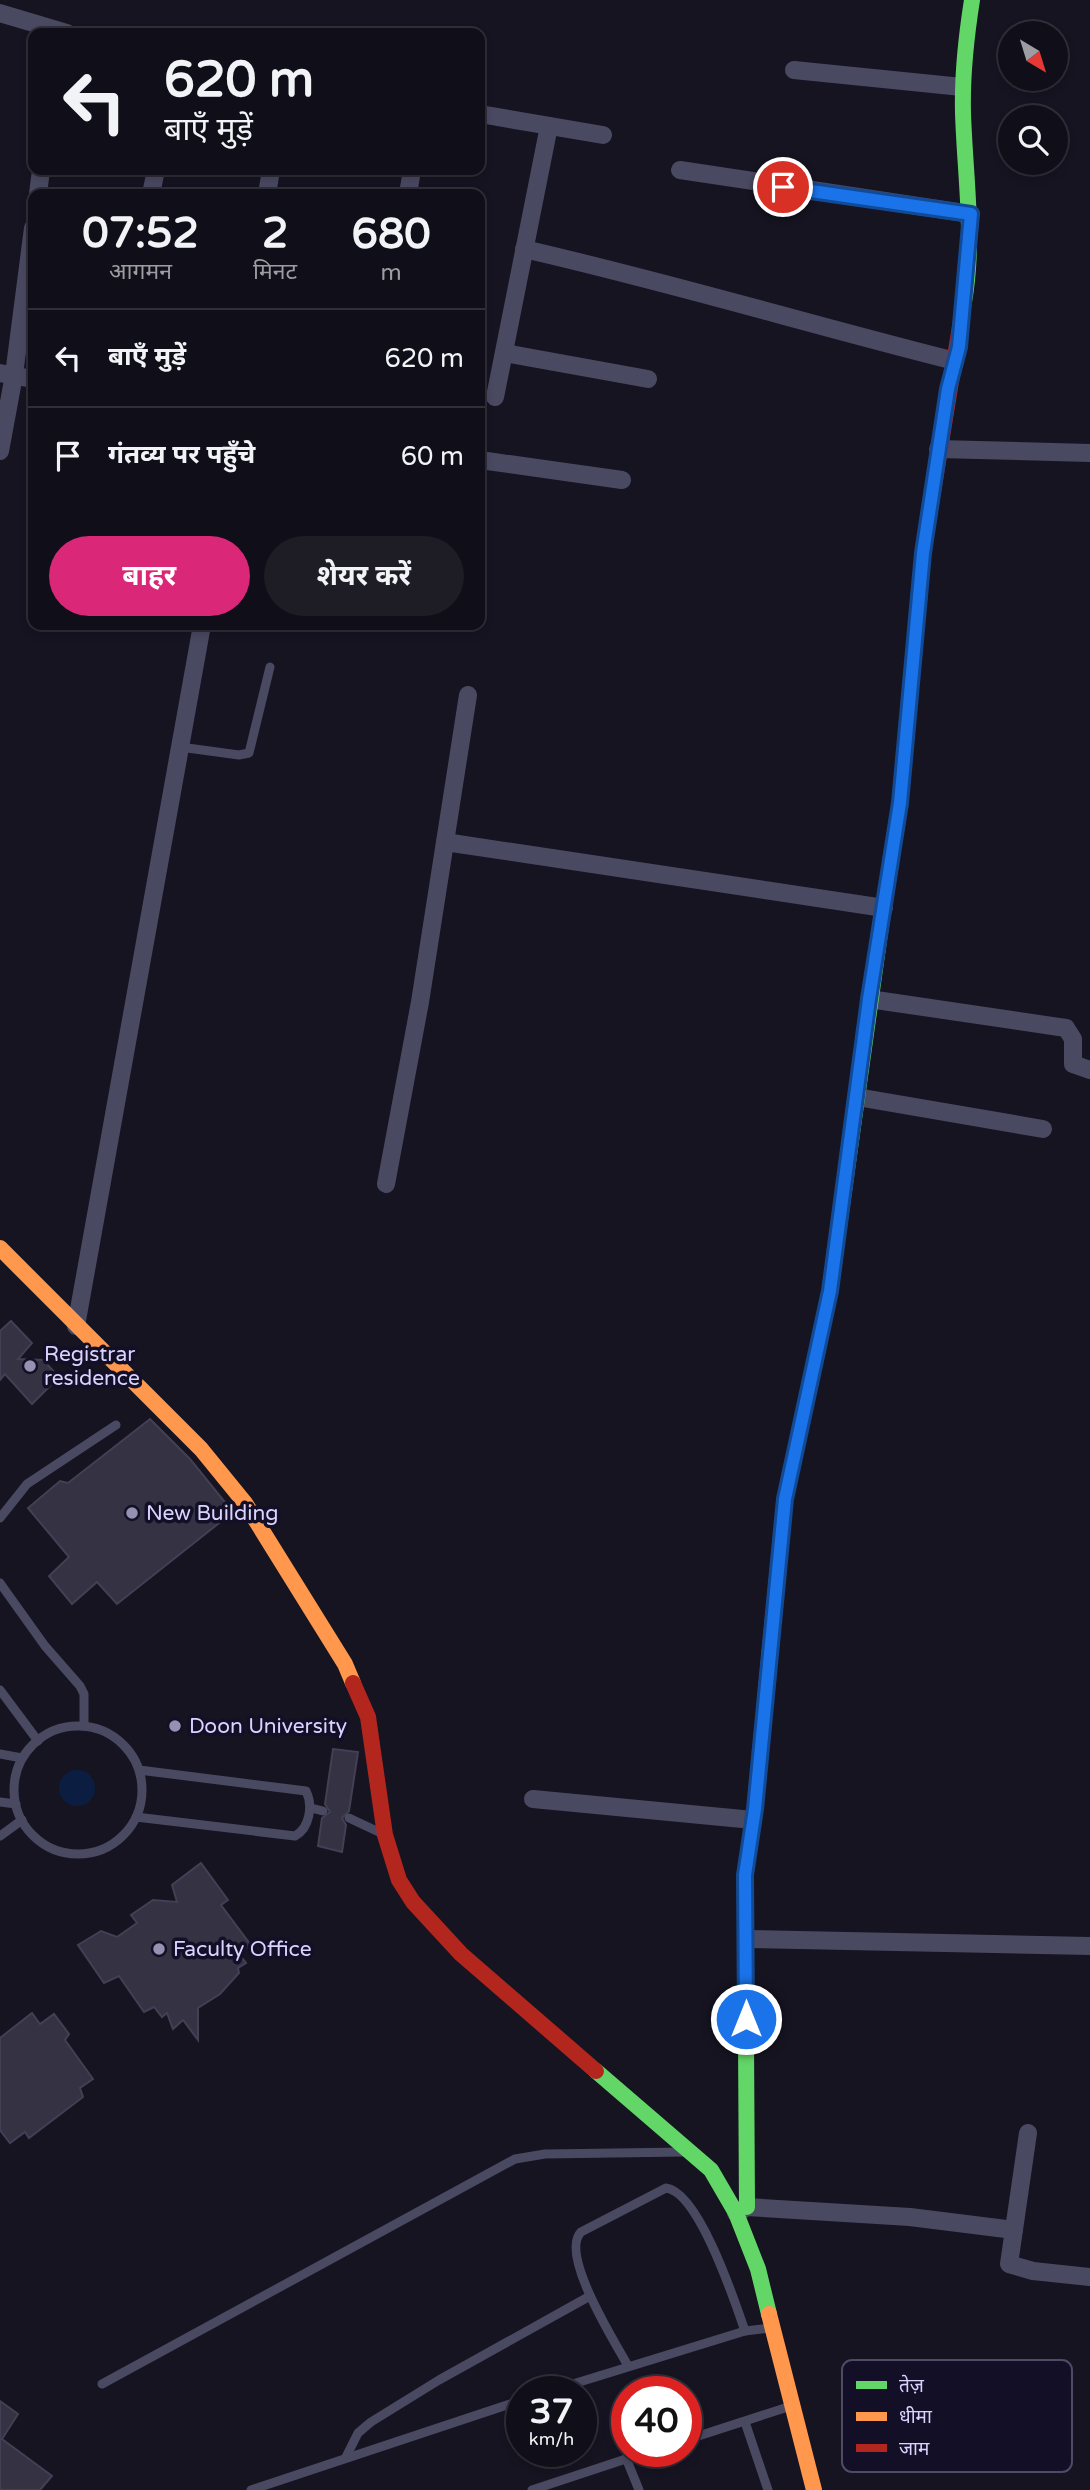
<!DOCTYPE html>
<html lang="hi">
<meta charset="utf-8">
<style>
body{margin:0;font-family:"Varela Round","Noto Sans Devanagari",sans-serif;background:#1e1d26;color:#f1f3f6;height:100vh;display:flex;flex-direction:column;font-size:26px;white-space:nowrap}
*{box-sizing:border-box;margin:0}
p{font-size:23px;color:#9c9ca2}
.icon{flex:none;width:38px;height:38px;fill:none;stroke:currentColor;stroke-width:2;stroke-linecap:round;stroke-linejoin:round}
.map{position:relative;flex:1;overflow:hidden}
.drawer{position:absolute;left:28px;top:189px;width:457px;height:441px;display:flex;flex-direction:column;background:#100f19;border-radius:14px;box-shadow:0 4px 10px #0003,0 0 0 2px #302f38}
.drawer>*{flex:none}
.banner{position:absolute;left:28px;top:28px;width:457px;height:147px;border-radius:14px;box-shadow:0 4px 10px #0003,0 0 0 2px #302f38;background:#100f19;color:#f1f3f6;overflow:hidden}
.needle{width:46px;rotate:142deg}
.buttons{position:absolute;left:998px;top:21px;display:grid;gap:14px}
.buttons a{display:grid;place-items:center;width:70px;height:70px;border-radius:50%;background:#100f19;box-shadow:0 4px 10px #0003,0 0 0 2px #302f38;font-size:35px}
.speed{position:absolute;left:506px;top:2376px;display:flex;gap:14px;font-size:35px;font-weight:700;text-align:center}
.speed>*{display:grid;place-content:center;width:91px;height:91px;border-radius:50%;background:#100f19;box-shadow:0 4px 10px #0003,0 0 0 2px #302f38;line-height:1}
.speed small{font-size:18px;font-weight:400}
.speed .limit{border:10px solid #d22;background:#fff;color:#111}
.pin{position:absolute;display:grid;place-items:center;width:60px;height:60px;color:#fff;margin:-30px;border:4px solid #fff;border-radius:50%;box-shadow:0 2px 7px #0007}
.me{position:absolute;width:77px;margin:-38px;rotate:0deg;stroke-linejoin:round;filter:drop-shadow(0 0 5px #0008)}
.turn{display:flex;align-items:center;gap:24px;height:147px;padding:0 21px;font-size:32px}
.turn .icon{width:91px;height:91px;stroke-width:2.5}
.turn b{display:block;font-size:49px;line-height:60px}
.eta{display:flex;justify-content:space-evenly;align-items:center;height:119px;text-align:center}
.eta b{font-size:42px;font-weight:700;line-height:49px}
.action{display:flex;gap:14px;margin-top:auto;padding:14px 21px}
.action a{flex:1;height:80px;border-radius:42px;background:#db2777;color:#fff;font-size:28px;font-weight:700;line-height:80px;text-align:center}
.action a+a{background:#1e1d26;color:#f1f3f6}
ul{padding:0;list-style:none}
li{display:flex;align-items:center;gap:21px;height:98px;padding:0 21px;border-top:2px solid #302f38}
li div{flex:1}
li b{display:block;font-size:26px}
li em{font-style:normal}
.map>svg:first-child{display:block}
.water{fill:#0b1e41}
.building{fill:#343243;stroke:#433f54;stroke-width:2}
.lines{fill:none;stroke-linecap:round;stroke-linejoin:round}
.lane{stroke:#4a4962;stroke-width:9}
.street{stroke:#4a4962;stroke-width:18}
.fast{stroke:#63d668;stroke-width:16}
.slow{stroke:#ff974d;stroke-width:16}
.jam{stroke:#b3261e;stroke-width:16}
.route-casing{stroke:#114b97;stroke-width:18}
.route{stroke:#1a73e8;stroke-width:12}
.poi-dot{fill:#9591b1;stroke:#130f26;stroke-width:2.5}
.labels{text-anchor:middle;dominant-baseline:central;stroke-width:7;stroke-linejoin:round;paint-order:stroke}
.poi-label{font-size:21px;fill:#d9d4ff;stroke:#130f26;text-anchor:start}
.key{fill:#130f26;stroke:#4e4a67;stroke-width:2}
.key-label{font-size:19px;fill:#d9d4ff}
</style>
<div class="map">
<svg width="1090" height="2490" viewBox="0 0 1090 2490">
<rect width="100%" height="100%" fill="#161421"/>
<!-- water -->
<circle class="water" cx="77" cy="1788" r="18"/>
<!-- building -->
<g class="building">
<polygon points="11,1321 32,1343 18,1359 43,1360 59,1377 32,1404 5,1374 0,1380 0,1331"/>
<polygon points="150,1419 190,1459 233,1512 117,1604 97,1582 72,1604 49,1576 69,1557 28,1508 60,1481 68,1483"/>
<polygon points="333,1749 358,1752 349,1811 342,1818 346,1825 342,1852 318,1846 322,1818 330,1812 325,1804"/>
<polygon points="201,1863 228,1900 221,1905 250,1944 240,1955 246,1963 238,1968 239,1973 220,1994 198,2008 198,2040 183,2020 173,2029 167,2013 162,2017 154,2007 144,2012 119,1976 104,1983 78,1945 101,1931 117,1937 137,1923 131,1915 153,1900 177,1902 172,1885"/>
<polygon points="32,2013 40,2024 54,2014 69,2034 65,2040 93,2079 80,2088 83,2097 29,2138 25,2132 10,2143 0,2130 0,2038"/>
<polygon points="0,2401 18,2414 2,2439 52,2476 40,2490 0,2490"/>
</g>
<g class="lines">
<!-- lane -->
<g class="lane">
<polyline points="180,747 239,755 249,753 270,667"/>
<polyline points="0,1518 27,1484 116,1425"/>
<polyline points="0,1583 45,1646 80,1686 84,1694 84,1726"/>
<polyline points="0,1690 38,1741"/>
<circle cx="78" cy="1790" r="64"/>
<polyline points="0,1754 22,1758"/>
<polyline points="0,1802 16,1804"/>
<polyline points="311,1808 323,1811"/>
<path d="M136,1817L295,1836C310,1828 313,1805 306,1791L139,1770"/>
<polyline points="349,1818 381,1833"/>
<polyline points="0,1836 22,1820"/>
<path d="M628,2366C615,2342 559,2254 581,2232L666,2188C699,2192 735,2302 745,2331"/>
<polyline points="102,2384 515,2159 545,2154 683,2152"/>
<polyline points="547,2392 745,2331 770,2328"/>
<polyline points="745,2422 768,2490"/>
<polyline points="686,2440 791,2406"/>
<polyline points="346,2457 358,2433 371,2422 439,2380 590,2296"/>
<polyline points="626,2458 639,2490"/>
<polyline points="251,2490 522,2400"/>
<polyline points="532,2490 647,2452"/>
</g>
<!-- street -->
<g class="street">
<polyline points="0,13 67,33"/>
<polyline points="794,70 962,87"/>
<polyline points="480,114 603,135"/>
<polyline points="680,170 971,214"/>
<polyline points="38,194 41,170"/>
<polyline points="151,194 156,170"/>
<polyline points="267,194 271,170"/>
<polyline points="408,194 412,170"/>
<path d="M524,249C669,282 811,325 955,361"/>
<polyline points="504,353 648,379"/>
<polyline points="0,373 33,379"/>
<polyline points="495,397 549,126"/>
<polyline points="938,449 1090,453"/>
<polyline points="0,451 14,375 33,228"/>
<polyline points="480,460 622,480"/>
<polyline points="445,842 884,908"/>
<polyline points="869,999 1066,1028 1073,1039 1073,1064 1090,1070"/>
<polyline points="857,1097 1043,1129"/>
<polyline points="386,1184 420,1002 468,695"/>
<polyline points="76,1326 202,625"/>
<polyline points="533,1799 753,1820"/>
<polyline points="746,1939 1090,1946"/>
<polyline points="1028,2133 1009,2264 1033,2271 1090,2277"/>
<polyline points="736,2213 747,2207 910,2217 1014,2230"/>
</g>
<!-- fast -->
<g class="fast">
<path d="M964,302C975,238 965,177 963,113C962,74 966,38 972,0"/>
<polyline points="809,1389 830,1291 887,883"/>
<polyline points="596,2071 711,2170 736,2213 758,2269 769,2314"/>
<polyline points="747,2207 745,1875 755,1809 770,1649"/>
</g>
<!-- slow -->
<g class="slow">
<polyline points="0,1248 201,1449 245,1503 345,1664 353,1683"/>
<polyline points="770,1649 785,1498 809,1389"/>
<polyline points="769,2314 814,2490"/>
</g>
<!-- jam -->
<g class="jam">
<polyline points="887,883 900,803 923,553 964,302"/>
<polyline points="353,1683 368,1717 385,1835 399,1880 413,1902 461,1954 596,2071"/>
</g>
</g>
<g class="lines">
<defs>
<polyline id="route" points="746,2019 745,1875 755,1809 785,1499 830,1291 869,999 900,803 923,553 948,389 959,347 971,214 783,187"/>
</defs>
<!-- route casing -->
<use href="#route" class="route-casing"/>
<!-- route -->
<use href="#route" class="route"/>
</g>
<!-- markers -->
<g class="poi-dot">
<circle cx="30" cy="1366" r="7"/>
<circle cx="132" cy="1513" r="7"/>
<circle cx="175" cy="1726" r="7"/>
<circle cx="159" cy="1949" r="7"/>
</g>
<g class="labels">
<!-- poi labels -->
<g class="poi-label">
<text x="44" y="1354">Registrar<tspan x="44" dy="24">residence</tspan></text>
<text x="146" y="1513">New Building</text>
<text x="189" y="1726">Doon University</text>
<text x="173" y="1949">Faculty Office</text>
</g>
</g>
<!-- legend -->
<rect x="842" y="2360" width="230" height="112" rx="10" class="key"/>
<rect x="856" y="2381" width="31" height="8" fill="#63d668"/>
<rect x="856" y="2412" width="31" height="9" fill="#ff974d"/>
<rect x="856" y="2444" width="31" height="8" fill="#b3261e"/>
<g class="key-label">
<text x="899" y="2392">तेज़</text>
<text x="899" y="2423">धीमा</text>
<text x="899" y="2455">जाम</text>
</g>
</svg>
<div class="buttons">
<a><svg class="needle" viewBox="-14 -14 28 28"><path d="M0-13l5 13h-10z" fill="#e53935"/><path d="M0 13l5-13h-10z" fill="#9c9ca2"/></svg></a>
<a><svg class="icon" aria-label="search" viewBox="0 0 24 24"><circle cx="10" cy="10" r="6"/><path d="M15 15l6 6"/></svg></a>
</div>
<div class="speed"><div>37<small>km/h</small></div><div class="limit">40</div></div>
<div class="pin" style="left:783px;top:187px;background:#d93025"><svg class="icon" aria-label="arrive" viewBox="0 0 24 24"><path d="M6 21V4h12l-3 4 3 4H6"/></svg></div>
<svg class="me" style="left:746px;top:2019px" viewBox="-20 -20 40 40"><circle r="17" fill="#1a73e8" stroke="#fff" stroke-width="3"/><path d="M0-11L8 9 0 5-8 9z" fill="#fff"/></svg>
<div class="banner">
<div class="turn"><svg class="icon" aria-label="left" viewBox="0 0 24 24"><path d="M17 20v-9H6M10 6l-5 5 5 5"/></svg><div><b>620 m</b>बाएँ मुड़ें</div></div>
</div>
<section class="drawer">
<div class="eta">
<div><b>07:52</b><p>आगमन</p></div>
<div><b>2</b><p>मिनट</p></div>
<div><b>680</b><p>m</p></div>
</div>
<ul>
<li><svg class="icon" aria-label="left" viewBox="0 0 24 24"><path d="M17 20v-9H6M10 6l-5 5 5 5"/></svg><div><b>बाएँ मुड़ें</b></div><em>620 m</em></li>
<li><svg class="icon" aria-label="arrive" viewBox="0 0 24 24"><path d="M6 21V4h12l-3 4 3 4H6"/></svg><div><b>गंतव्य पर पहुँचे</b></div><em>60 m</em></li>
</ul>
<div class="action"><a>बाहर</a><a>शेयर करें</a></div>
</section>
</div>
